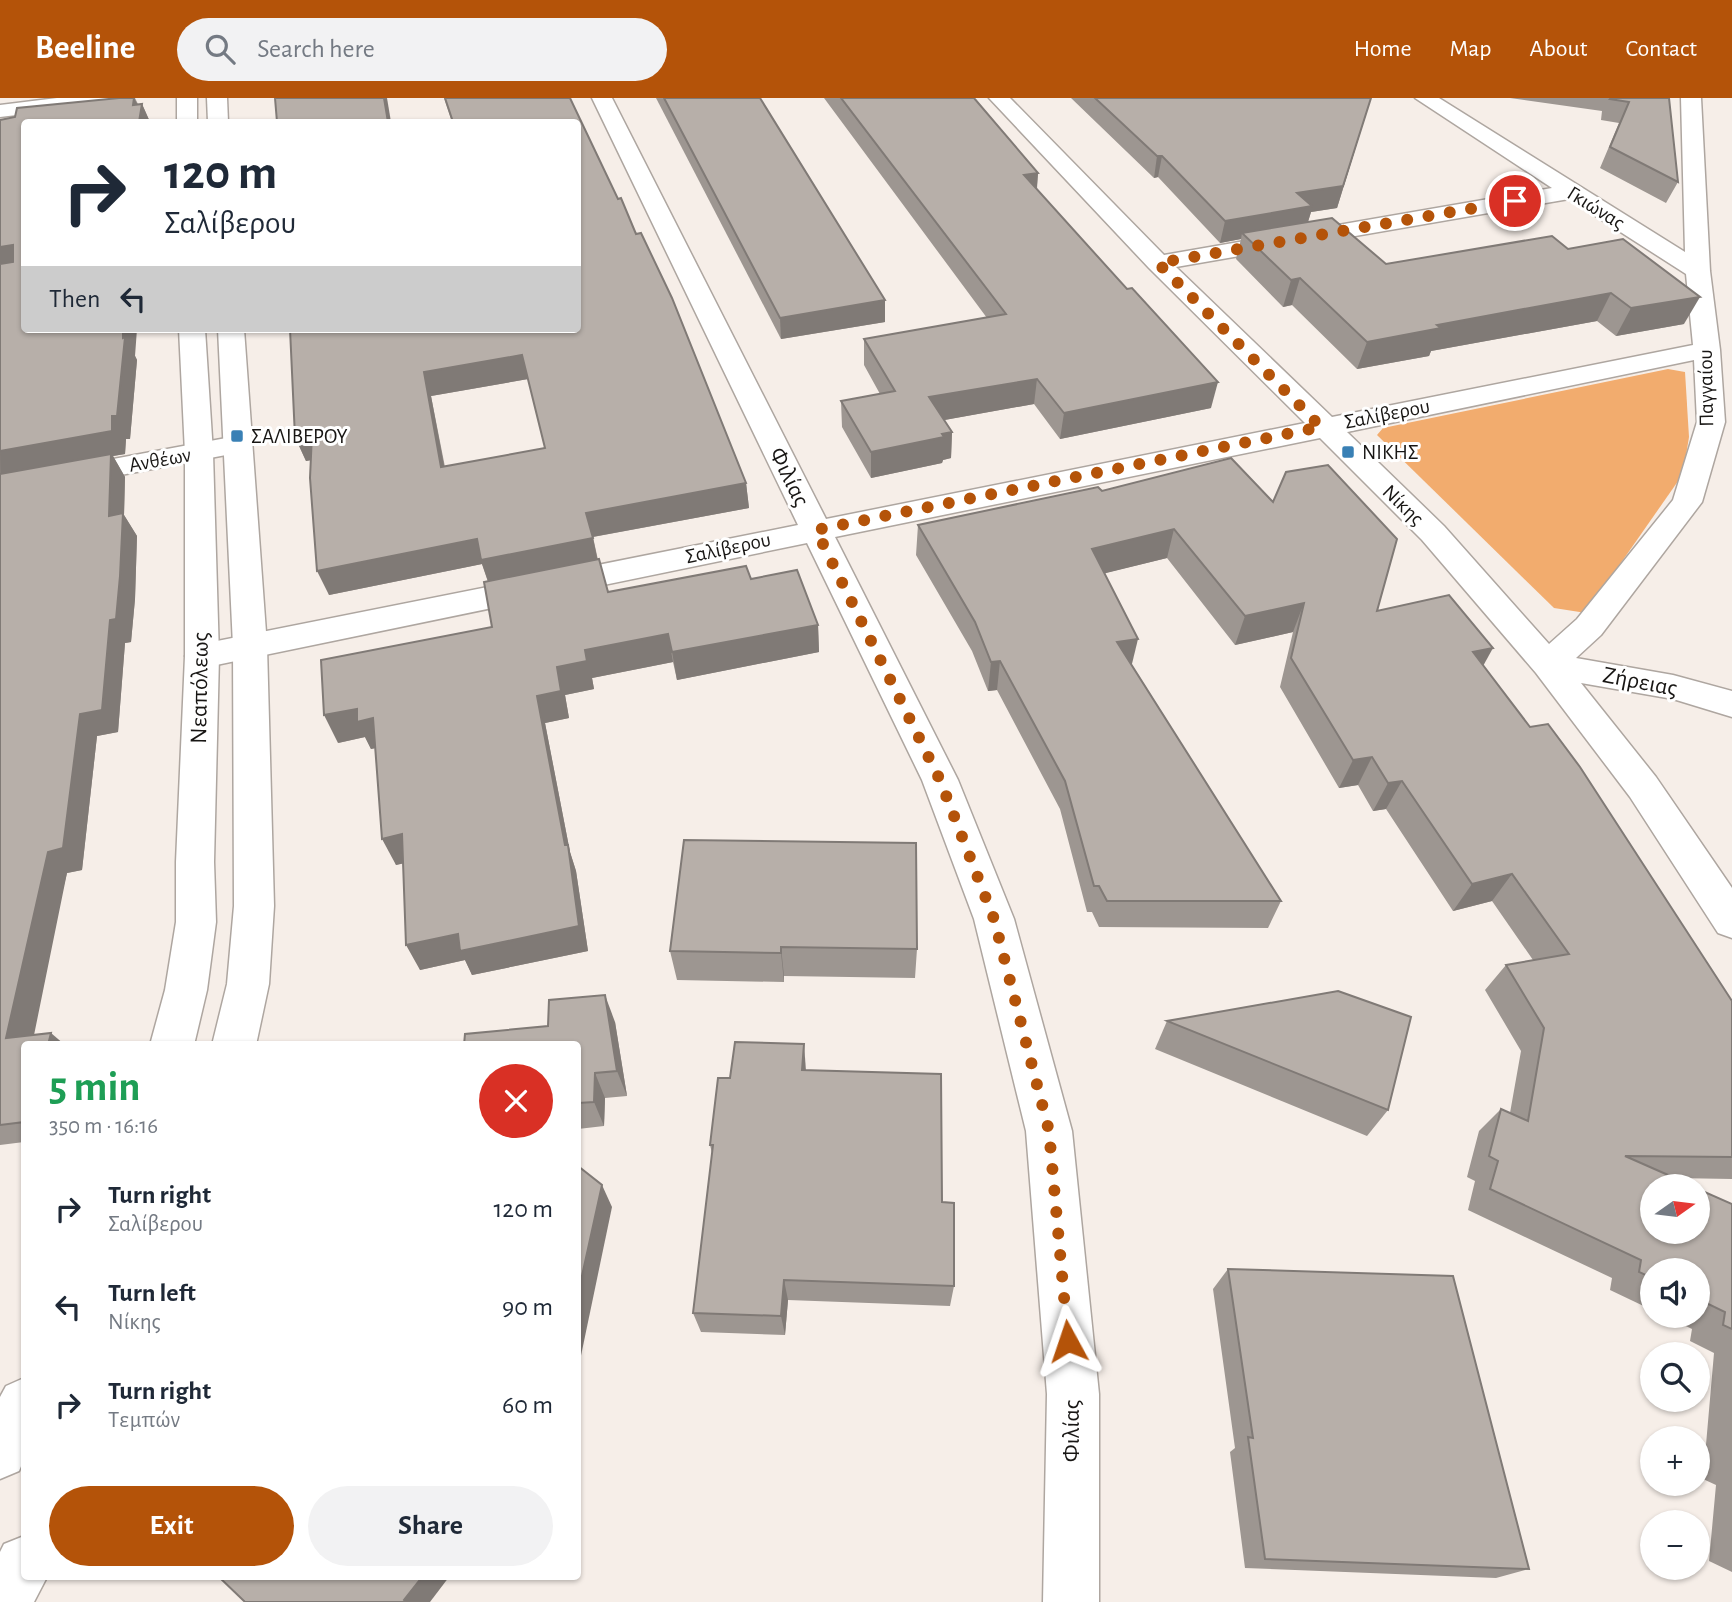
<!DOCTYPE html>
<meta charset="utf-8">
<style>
body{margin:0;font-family:"Alegreya Sans",sans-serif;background:#f2f2f3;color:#1f2937;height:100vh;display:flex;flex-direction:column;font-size:26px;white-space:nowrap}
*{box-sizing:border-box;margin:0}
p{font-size:23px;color:#747a83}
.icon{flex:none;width:38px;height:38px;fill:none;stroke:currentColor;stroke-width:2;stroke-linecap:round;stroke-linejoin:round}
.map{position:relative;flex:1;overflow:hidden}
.side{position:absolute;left:21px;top:943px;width:560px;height:539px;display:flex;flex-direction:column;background:#fff;border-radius:7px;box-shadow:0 2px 5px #0004}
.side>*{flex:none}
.hud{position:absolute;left:21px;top:21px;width:560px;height:214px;border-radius:7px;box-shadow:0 2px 5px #0004;background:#fff;color:#1f2937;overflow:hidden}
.needle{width:46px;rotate:76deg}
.fabs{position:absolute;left:1640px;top:1076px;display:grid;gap:14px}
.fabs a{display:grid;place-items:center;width:70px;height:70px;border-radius:50%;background:#fff;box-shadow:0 2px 5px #0004;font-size:35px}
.pin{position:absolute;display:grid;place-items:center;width:60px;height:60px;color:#fff;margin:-30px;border:4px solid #fff;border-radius:50%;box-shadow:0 2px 7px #0007}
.me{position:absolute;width:77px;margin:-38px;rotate:355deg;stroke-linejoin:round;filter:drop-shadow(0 0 5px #0008)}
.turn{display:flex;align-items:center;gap:24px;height:147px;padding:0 28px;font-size:32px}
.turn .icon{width:91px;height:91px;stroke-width:2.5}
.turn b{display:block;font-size:49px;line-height:60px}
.then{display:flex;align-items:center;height:66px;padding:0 28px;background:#0003;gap:14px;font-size:26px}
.round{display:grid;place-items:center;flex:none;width:74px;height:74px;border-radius:37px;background:#f2f2f3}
.headline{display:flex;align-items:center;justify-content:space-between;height:119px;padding:0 28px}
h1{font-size:42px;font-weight:700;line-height:52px;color:#1e9e55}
.button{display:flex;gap:14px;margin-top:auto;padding:14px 28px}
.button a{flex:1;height:80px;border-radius:42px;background:#b45309;color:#fff;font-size:28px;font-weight:700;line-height:80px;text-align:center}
.button a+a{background:#f2f2f3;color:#1f2937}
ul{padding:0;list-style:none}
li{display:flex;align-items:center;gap:21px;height:98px;padding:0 28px}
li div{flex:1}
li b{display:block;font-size:26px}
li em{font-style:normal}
header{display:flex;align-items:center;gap:42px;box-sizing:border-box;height:98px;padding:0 35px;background:#b45309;color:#fff}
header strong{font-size:33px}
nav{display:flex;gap:38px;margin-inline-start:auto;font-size:24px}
.search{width:490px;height:63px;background:#f2f2f3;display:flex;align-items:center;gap:18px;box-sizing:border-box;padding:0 24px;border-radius:38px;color:#747a83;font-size:26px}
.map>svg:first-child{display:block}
.green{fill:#f2ac6e}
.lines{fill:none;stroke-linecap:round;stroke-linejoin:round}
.street-casing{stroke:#aea6a0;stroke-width:3}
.secondary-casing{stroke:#aea6a0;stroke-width:3}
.street{fill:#fff;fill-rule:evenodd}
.secondary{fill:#fff;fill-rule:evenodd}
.wall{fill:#9d9691;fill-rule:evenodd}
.shaded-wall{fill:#807a76}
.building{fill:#b7afa9;stroke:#807a76;stroke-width:2;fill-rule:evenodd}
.route{stroke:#b45309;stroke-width:12;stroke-dasharray:0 21.6}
.poi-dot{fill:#3980b5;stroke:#fff;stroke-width:2.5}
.labels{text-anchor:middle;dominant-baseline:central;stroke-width:6;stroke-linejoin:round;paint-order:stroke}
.far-street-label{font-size:21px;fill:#181614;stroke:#fff}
.far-poi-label{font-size:21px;fill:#181614;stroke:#fff;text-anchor:start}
.street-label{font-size:24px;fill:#181614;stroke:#fff}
</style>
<header>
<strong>Beeline</strong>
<div class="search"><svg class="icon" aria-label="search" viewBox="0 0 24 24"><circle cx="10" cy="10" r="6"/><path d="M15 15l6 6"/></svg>Search here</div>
<nav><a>Home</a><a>Map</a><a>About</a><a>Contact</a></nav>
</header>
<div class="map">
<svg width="1732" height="1504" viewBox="0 0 1732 1504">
<rect width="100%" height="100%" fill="#f6eee8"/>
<!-- green -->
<polygon class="green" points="1668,271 1685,274 1689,339 1683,376 1586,515 1554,510 1377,337 1383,330"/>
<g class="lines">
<defs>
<g id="street">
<polygon points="57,0 117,0 114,4 107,6 0,19 0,7"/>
<path d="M592,0H612L826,421L1305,325L1149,170L989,0H1010L1164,157L1552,90L1415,0H1439L1685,154L1681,0H1701L1710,173L1720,252L1725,324L1702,404L1601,537L1576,560L1673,577L1732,593V619L1673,601L1581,585L1656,679L1732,790V840L1718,835L1630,699L1536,575L1422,442L1320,340L835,439L958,682L1014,821L1072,1033L1099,1296V1504H1043L1047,1296L1026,1033L974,821L922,682L807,445L202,570L190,566L185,558L190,550L202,546L798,427ZM1569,101L1686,176L1693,247L1332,319L1176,169ZM1694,262L1697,324L1673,402L1577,521L1549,546L1444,428L1347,334Z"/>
<polygon points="237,338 247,341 251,347 247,353 0,400 0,382"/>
</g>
<g id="secondary">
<rect x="177" y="0" width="20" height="24"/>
<polygon points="207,0 227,0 228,24 208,24"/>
<polygon points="179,231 205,231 213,355 219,558 214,764 216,824 207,892 194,947 150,947 165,892 176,824 176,764 185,558 185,355"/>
<polygon points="218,231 244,231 267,548 274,808 269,886 256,947 212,947 227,886 234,808 233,548"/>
<polygon points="24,1280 24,1361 19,1373 0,1381 0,1299 6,1288"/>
<polygon points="24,1438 24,1479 47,1479 34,1504 0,1504 0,1454 4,1446"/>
</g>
</defs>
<!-- street casing -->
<use href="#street" class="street-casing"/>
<!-- secondary casing -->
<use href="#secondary" class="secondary-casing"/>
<!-- street -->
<use href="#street" class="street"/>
<!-- secondary -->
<use href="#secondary" class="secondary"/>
</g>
<!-- wall -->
<g class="wall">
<polygon points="135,0 138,6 142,6 150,24 24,24 137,262 130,341 126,341 125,356 113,358 125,379 124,417 137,438 135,501 131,544 125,545 118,634 97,638 82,772 67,775 24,947 24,1044 0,1047 0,22"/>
<path d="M444,0H570L746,385L749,410L593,439L598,462L608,494L751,481L818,527L819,554L677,582L673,564L592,580L594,591L565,597L569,620L545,625L570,754L576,773L588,853L472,877L465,862L420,872L403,765L396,767L375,650L371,651L365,639L338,645L492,529L488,484L482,466L329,497L311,362L306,363L295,339L578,231V24H452ZM528,281L545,350L445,369L431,298Z"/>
<polygon points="656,0 760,0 885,224 781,241"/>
<polygon points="824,0 974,0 1038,75 1037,91 1211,310 1060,341 1034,306 944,322 952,334 951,360 943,362 942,365 871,380 842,329 841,303 880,296 864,267 864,241 987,220"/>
<polygon points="1071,0 1371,0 1337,110 1311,114 1308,124 1386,166 1568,151 1684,226 1616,238 1597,223 1431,253 1429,258 1357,271 1292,207 1283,209 1236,161 1241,141 1220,145 1158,79 1154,80"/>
<polygon points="1510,0 1669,0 1678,84 1666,105 1600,70 1619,25 1601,22 1602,13"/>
<polygon points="1102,393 1377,513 1483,567 1732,903 1732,1081 1674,1080 1732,1106 1732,1474 1709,1463 1716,1387 1703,1381 1714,1255 1690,1243 1692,1231 1665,1218 1698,1218 1698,1172 1652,1172 1652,1212 1610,1192 1612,1180 1468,1112 1475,1083 1467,1079 1479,1033 1501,1011 1510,1015 1521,953 1485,892 1506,867 1533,862 1492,803 1453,813 1386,711 1373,713 1358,687 1339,690 1280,589 1293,534 1235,547 1167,460 1105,475 1132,567 1281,803 1268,830 1099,829 1092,814 1087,814 1060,711 997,592 988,593 972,553 916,457 918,427"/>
<polygon points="684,742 917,851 915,880 784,878 784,884 677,882 670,853"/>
<polygon points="1167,923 1388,1012 1367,1038 1155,951"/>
<polygon points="615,924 627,998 605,1000 604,1028 578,1031 578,947"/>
<polygon points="806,972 942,1104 954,1188 950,1208 788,1202 785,1237 701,1234 693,1215 712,1055 710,1047 730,980"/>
<polygon points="1228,1171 1529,1471 1496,1480 1245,1470 1230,1354 1235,1350 1213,1191"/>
</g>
<!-- shaded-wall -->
<g class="shaded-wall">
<polygon points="134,0 141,13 142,6 150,24 139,24 133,7"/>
<polygon points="384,0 387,0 391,24 388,24"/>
<polygon points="1371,0 1337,110 1311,114 1306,130 1242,135 1241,141 1220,145 1225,123 1297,95"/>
<polygon points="1157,58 1162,58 1158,79 1154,80"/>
<polygon points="1038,75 1036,99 1024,77"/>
<polygon points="13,147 24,167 0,173 0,149"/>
<polygon points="1300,180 1292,207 1283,209 1291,182"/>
<polygon points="1611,195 1597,223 1431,253 1429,258 1357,271 1367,244 1437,227"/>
<polygon points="1700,199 1684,226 1616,238 1631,210"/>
<polygon points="885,202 885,224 781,241 780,220"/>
<polygon points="123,231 137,231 135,258 137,262 130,341 126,341 125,356 113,358 125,379 124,417 137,438 135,501 131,544 125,545 118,634 97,638 82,772 67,775 32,947 6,940 0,353 112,318"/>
<polygon points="522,257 528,281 431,298 449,394 441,369 424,274"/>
<polygon points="1037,281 1034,306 928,325 929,299"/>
<polygon points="1218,284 1211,310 1060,341 1064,315"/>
<polygon points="952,334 951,360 943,362 942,365 871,380 871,354"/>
<polygon points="312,336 323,360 306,363 295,339"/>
<polygon points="746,385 749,410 592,439 586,415"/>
<polygon points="1174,431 1167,460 1086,480 1092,451"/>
<polygon points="593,440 598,464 489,486 482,466 329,497 317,473 477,441"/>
<polygon points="1304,505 1293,534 1235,547 1245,518"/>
<polygon points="818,527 819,554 677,582 672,554"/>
<polygon points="668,536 673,564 592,580 594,591 565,597 569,620 545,625 570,754 576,773 588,853 472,877 465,862 420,872 406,847 537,598 557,569 585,552"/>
<polygon points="1138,541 1131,570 1117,544"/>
<polygon points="1493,550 1477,579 1473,554"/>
<polygon points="1000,563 997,592 988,593 991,564"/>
<polygon points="357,611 373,620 386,648 371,651 365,639 338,645 324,617"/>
<polygon points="1372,659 1358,687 1339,690 1353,662"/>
<polygon points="1402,683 1386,711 1373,713 1388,685"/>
<polygon points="402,736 415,763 396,767 382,741"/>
<polygon points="1512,776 1492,803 1453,813 1472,786"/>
<polygon points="781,849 784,878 784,884 781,855"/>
<polygon points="605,897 615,924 627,998 617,973"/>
<polygon points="51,935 65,947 48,947"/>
<polygon points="804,946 806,973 802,972"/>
<polygon points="595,975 605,1000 604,1028 594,1004"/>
<polygon points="602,1087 612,1109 578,1272 578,1196"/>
<polygon points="784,1182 788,1202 785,1237 781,1218"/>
<polygon points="422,1479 449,1479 430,1504 406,1504 404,1502"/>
</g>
<!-- building -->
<g class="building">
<polygon points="119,0 134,0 133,7 142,6 139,24 24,24 24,231 123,231 123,240 125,239 117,318 112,318 112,333 0,353 0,166 13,164 13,147 0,149 0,22 15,19 17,10"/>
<polygon points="275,0 384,0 388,24 277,24"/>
<path d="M445,0H570L618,101L621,100L636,136L641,135L672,200L746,385L586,415L593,440L481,462L477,441L317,473L310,380L312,336L295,339L290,231H578V24H453ZM522,257L545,350L441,369L424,274Z"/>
<polygon points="664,0 760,0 885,202 780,220"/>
<polygon points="841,0 974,0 1038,75 1024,77 1127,191 1132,190 1218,284 1064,315 1037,281 929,299 952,334 942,336 944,339 871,354 841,303 895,293 864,241 1006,216"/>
<polygon points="1095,0 1371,0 1343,88 1297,95 1312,108 1225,123 1162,58 1157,58"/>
<polygon points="1611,0 1669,0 1678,84 1610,49 1629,4 1610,1"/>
<polygon points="1332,120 1386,166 1552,138 1568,151 1623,141 1700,199 1631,210 1611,195 1437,227 1441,230 1367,244 1300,180 1291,182 1242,135"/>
<polygon points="111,356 109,418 123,415 120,478 116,521 110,522 102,612 80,616 63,750 48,754 6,940 51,935 48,947 24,947 24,1024 0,1027 0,376"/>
<polygon points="1231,360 1273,404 1286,374 1328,367 1397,441 1377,513 1449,497 1493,550 1473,554 1530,629 1548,626 1580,669 1732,903 1732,1059 1625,1058 1693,1088 1652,1088 1652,1134 1698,1134 1698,1091 1732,1106 1732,1231 1723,1227 1725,1214 1698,1201 1698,1172 1652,1172 1652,1180 1639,1174 1641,1162 1490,1091 1498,1063 1489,1058 1501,1011 1528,1023 1544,930 1506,867 1569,856 1512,776 1472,786 1402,683 1388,685 1372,659 1353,662 1291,560 1304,505 1245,518 1174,431 1092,451 1138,541 1117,544 1281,803 1107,803 1099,788 1094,788 1065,683 1000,563 991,564 975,524 918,427 1098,389 1102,393"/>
<polygon points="599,461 608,494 746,468 751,481 797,472 818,527 672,554 668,536 585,552 587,563 557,569 561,593 537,598 565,747 568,747 579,828 460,853 458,836 406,847 402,736 382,741 373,620 357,624 357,611 324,617 321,562 492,529 484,484"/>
<polygon points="684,742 916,745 917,851 781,849 781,855 670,853"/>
<polygon points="1338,893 1411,919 1388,1012 1167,923"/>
<polygon points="605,897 617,973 595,975 594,1004 578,1005 578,947 464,947 465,936 548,928 549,902"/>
<polygon points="735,944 804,946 802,972 941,976 942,1104 954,1105 954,1188 784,1182 781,1218 693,1215 713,1047 710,1047 718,980 730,980"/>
<polygon points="578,1068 602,1087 578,1196"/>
<polygon points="1228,1171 1453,1178 1529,1471 1265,1461 1248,1339 1253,1340"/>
<polygon points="219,1479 422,1479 404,1502 406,1504 245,1504"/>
</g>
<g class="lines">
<!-- route -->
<polyline class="route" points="1068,1243 1049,1033 994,821 940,682 816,432 1321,329 1158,165 1515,103"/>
</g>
<!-- markers -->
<g class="poi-dot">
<rect x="230" y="331" width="14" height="14" rx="3.5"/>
<rect x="1341" y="347" width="14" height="14" rx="3.5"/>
</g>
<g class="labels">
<!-- far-street labels -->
<g class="far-street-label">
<text transform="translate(1596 110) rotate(32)">Γκιώνας</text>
<text transform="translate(1706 290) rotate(-91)">Παγγαίου</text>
<text transform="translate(1387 316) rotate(-11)">Σαλίβερου</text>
<text transform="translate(160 362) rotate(-10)">Ανθέων</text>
<text transform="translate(1403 407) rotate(44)">Νίκης</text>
<text transform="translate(728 450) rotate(-12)">Σαλίβερου</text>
</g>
<!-- far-poi labels -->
<g class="far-poi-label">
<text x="251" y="338">ΣΑΛΙΒΕΡΟΥ</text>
<text x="1362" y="354">ΝΙΚΗΣ</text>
</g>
<!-- street labels -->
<g class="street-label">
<text transform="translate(789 379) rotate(64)">Φιλίας</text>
<text transform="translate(1640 584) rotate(11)">Ζήρειας</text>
<text transform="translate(200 590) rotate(-89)">Νεαπόλεως</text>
<text transform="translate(1072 1333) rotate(-90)">Φιλίας</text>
</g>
</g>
</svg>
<div class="fabs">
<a><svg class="needle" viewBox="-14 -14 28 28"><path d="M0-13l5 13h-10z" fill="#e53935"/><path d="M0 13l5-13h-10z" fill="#747a83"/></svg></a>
<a><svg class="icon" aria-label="sound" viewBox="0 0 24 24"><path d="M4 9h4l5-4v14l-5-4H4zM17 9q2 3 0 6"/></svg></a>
<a><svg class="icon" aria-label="search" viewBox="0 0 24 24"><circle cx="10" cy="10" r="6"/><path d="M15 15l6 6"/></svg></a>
<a>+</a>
<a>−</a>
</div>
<div class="pin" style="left:1515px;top:103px;background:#d93025"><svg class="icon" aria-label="arrive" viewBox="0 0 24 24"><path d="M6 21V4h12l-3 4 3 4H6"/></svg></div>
<svg class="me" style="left:1068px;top:1243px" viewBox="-20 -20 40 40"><path d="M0-17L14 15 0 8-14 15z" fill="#b45309" stroke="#fff" stroke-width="4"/></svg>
<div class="hud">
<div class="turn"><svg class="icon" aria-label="right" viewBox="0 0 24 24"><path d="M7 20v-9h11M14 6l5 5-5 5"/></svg><div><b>120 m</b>Σαλίβερου</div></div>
<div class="then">Then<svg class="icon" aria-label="left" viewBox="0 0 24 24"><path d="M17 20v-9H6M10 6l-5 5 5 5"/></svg></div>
</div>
<section class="side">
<div class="headline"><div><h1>5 min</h1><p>350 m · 16:16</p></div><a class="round" style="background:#d93025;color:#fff"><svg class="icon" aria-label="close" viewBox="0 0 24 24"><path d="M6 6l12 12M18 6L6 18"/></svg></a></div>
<ul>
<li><svg class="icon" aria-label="right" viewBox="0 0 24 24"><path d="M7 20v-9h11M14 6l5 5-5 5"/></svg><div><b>Turn right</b><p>Σαλίβερου</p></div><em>120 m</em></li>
<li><svg class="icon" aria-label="left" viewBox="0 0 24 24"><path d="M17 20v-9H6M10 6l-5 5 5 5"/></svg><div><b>Turn left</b><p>Νίκης</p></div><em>90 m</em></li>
<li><svg class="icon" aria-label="right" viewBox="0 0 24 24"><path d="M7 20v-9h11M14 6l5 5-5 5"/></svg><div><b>Turn right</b><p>Τεμπών</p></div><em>60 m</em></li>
</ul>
<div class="button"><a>Exit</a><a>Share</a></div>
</section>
</div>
